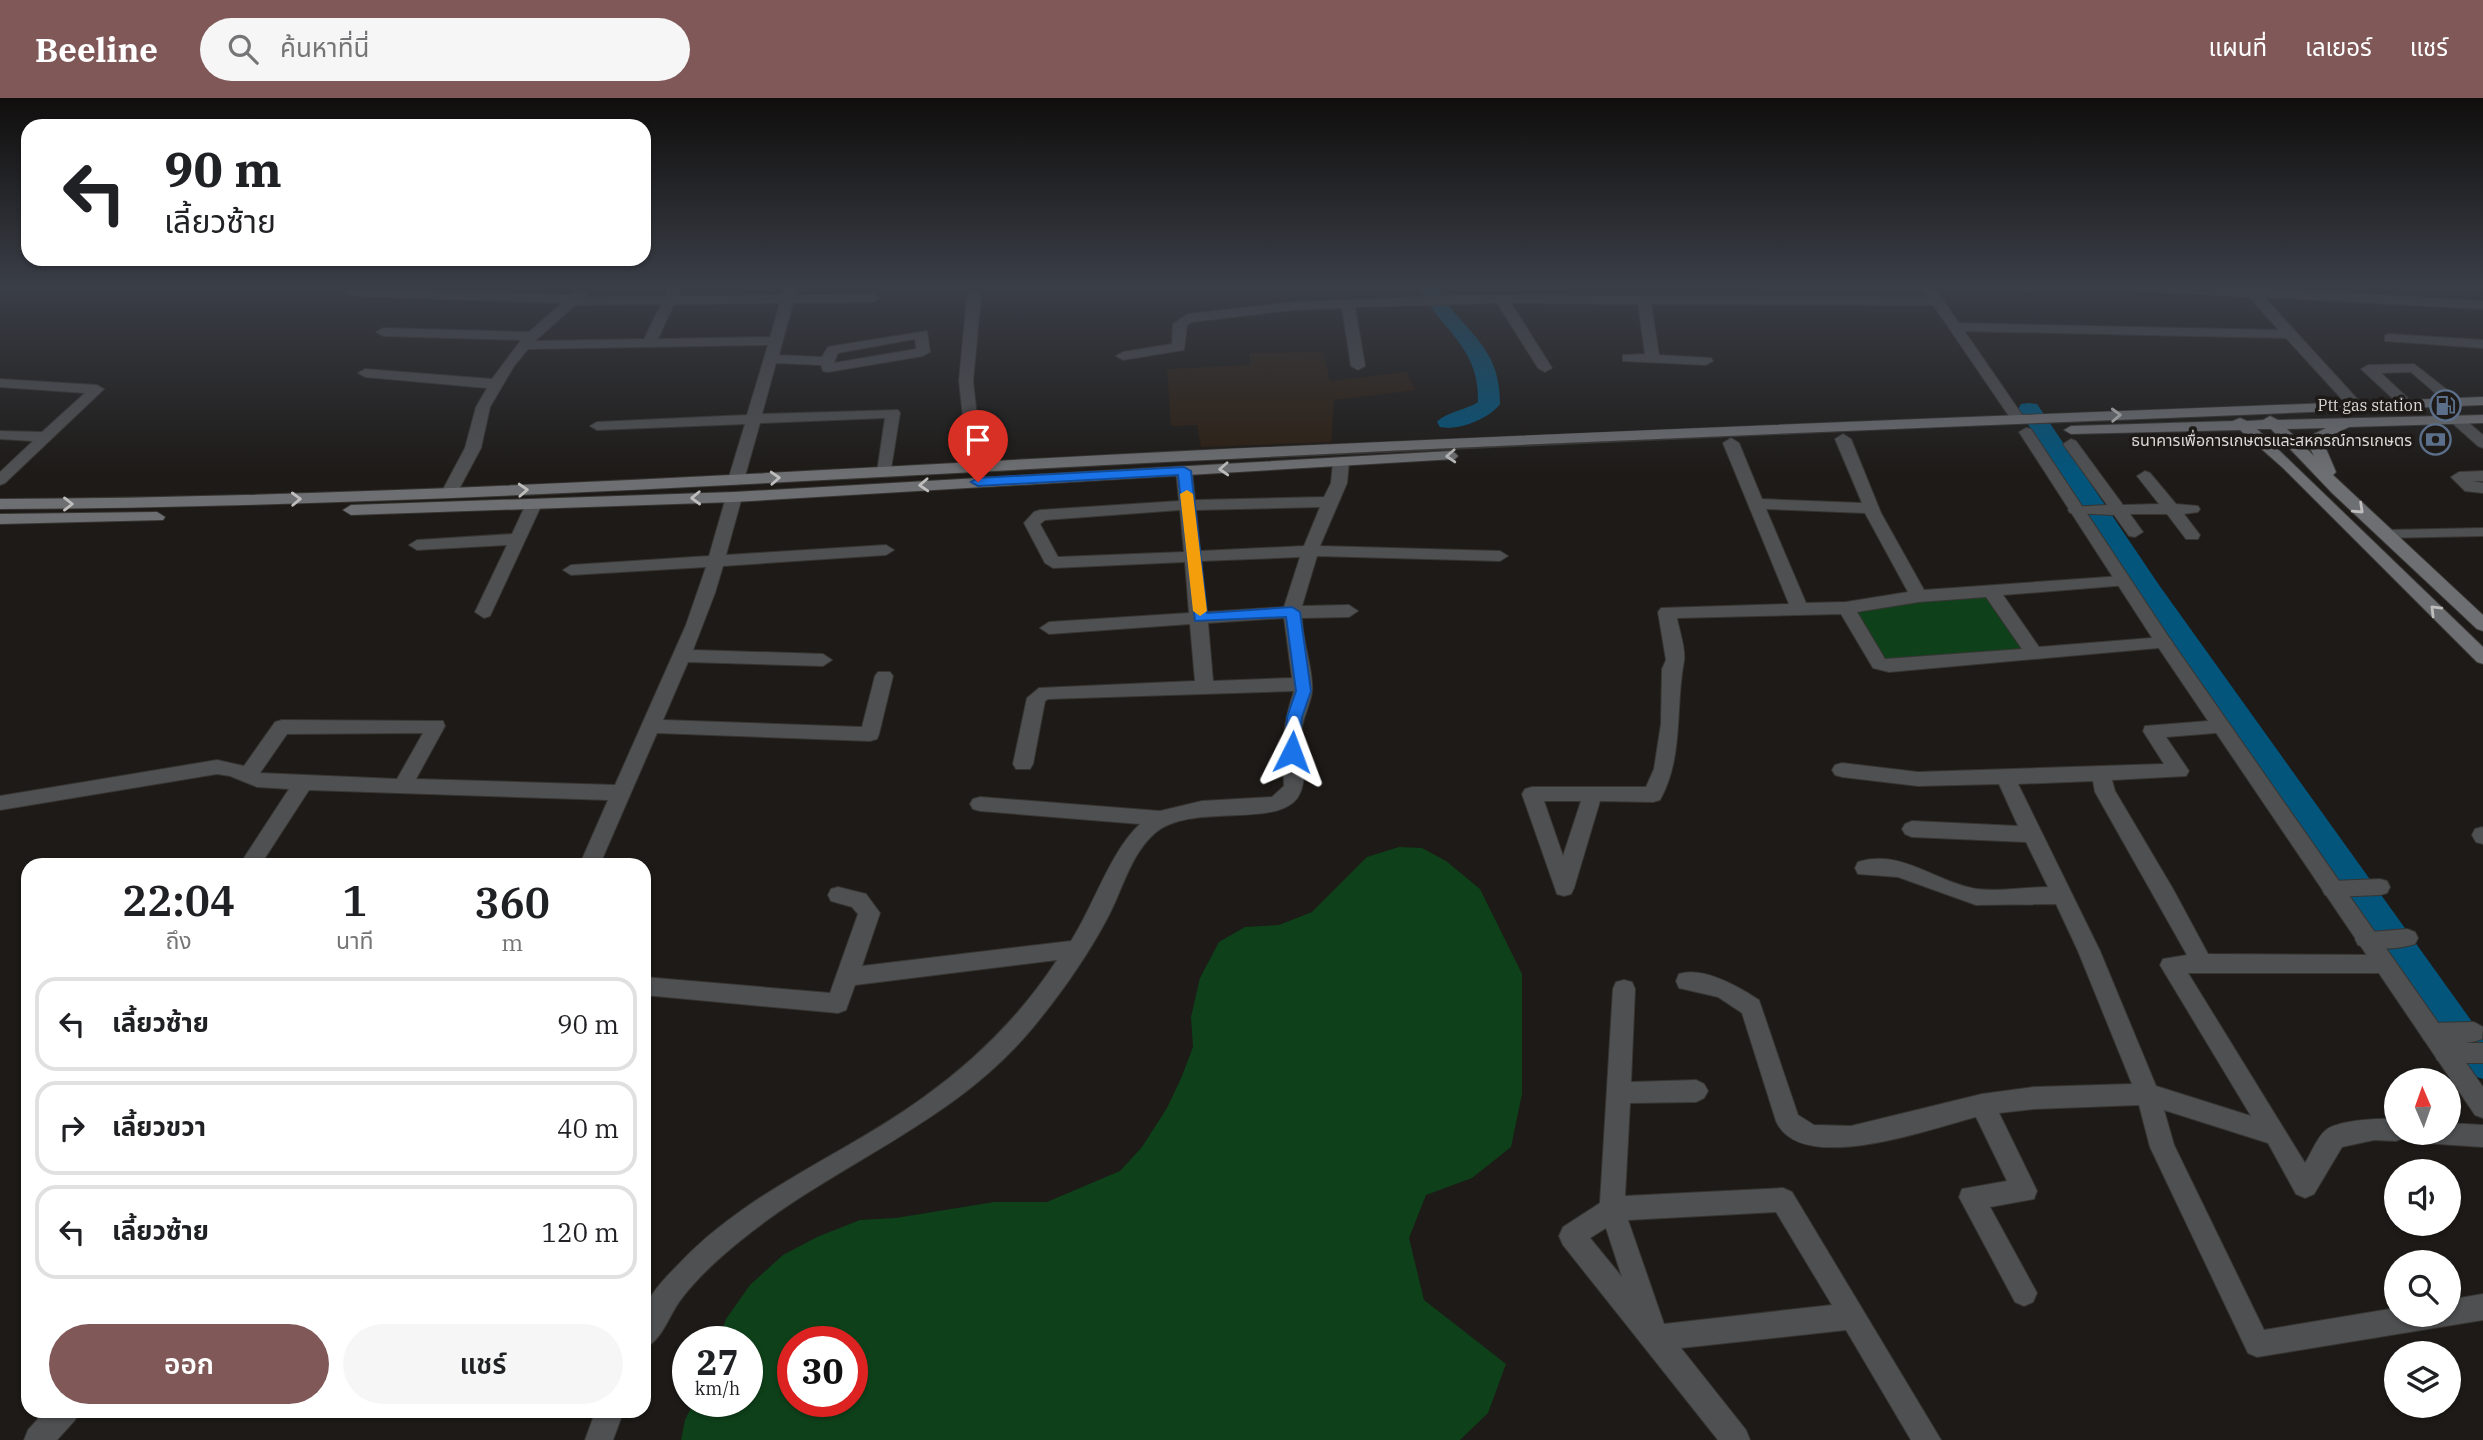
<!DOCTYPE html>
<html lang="th">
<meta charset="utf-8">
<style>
body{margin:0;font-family:"IBM Plex Serif","Noto Sans Thai",serif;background:#f6f6f6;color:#202124;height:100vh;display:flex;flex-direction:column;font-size:26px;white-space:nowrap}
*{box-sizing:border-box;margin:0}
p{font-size:23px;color:#757577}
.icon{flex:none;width:38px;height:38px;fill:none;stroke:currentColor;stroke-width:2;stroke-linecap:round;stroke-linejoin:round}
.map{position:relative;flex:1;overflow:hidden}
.panel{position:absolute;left:21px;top:760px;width:630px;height:560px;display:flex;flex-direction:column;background:#fff;border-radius:21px;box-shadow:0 2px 5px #0004}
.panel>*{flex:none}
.banner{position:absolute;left:21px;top:21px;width:630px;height:147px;border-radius:21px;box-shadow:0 2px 5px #0004;background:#fff;color:#202124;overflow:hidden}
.needle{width:46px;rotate:358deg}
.buttons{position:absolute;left:2384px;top:970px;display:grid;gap:14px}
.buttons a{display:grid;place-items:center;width:77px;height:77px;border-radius:50%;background:#fff;box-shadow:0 2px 5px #0004;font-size:35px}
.speed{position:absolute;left:672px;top:1228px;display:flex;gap:14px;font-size:35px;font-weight:700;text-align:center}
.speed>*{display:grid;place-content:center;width:91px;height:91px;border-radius:50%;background:#fff;box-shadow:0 2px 5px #0004;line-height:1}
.speed small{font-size:18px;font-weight:400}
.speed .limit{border:10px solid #d22;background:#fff;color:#111}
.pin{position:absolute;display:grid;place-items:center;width:60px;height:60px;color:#fff;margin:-72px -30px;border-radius:50% 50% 50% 0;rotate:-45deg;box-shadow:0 0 7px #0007}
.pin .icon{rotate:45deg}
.me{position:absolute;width:77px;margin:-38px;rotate:3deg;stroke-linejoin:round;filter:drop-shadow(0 0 5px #0008)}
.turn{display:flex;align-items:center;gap:24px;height:147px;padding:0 28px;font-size:32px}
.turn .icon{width:91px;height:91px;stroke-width:2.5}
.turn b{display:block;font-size:49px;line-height:60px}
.eta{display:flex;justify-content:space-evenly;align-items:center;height:119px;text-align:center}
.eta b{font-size:42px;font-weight:600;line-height:49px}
.action{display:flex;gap:14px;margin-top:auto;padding:14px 28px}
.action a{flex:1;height:80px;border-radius:42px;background:#805858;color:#fff;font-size:28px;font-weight:600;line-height:80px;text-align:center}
.action a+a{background:#f6f6f6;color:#202124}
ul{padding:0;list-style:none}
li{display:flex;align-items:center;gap:21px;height:94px;margin:0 14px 10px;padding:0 14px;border:4px solid #e0e0e0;border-radius:21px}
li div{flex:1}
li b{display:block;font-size:26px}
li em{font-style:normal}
header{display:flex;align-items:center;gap:42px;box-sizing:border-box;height:98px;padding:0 35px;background:#805858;color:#fff}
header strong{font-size:33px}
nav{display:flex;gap:38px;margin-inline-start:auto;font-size:24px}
.search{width:490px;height:63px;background:#f6f6f6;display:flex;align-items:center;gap:18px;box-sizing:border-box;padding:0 24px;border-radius:38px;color:#757577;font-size:26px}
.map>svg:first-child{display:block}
.commercial{fill:#2c1f12}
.green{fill:#0e411a;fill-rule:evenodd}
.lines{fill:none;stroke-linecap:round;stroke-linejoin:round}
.river{fill:#03557c;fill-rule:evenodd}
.pedestrian-casing{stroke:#373532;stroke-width:2}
.minor-casing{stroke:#373532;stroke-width:2}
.tertiary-casing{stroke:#373532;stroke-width:2}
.secondary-casing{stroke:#373532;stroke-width:2}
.pedestrian{fill:#4f5052;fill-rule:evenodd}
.minor{fill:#4f5052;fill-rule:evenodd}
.tertiary{fill:#4f5052;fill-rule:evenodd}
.secondary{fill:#6d6f72;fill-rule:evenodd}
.oneway{stroke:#bfbebd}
.route{fill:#1a73e8;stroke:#114b97;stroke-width:2}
.slow{fill:#f59e0b}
.labels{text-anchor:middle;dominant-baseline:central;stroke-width:7;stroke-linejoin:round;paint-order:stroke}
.far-poi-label{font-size:16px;fill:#dad8d6;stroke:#1d1a17;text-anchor:end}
</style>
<header>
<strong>Beeline</strong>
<div class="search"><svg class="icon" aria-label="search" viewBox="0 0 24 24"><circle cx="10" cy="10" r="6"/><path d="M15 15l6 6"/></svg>ค้นหาที่นี่</div>
<nav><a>แผนที่</a><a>เลเยอร์</a><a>แชร์</a></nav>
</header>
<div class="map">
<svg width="2483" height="1342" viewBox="0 0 2483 1342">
<rect width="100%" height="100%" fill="#1d1a17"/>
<!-- commercial -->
<polygon class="commercial" points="1323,254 1330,283 1406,274 1416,292 1334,302 1331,344 1201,349 1197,327 1171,328 1167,271 1250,267 1250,255"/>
<!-- green -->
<g class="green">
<polygon points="1990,492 2035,557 1889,568 1846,510"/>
<path d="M1399,749L1422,750L1446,763L1480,791L1522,876V996L1511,1049L1472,1080L1426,1097L1409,1140L1424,1202L1506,1266L1488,1315L1460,1342H681L685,1322L694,1304H747V1244H718L726,1221L750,1187L783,1157L817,1139L860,1122L896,1120L994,1104H1047L1120,1073L1142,1049L1167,1010L1182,978L1193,949L1191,919L1200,880L1219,844L1245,829L1279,827L1312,814L1367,759ZM793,1244H852V1304H793Z"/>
</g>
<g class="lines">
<!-- river -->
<g class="river">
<path d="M1417,189H1436C1463,234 1501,247 1500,306C1489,321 1458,333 1440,329L1437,324C1446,314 1466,312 1478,304C1480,250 1442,232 1417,189Z"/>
<polygon points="2029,305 2037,306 2159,487 2483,939 2483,981 2471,977 2141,499 2018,311 2021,306"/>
</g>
<defs>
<polygon id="pedestrian" points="2483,430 2483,438 2386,440 2380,436 2386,432"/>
<g id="minor">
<path d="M669,189H679L681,192L678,198L782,197L785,189H797L796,197L873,196L880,200L873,204L793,205L779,257L822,259L828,249L833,248L927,233L930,254L923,258L828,274L823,273L821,267L776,265L762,316L898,312L900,315L890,377H880L877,374L885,320L760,325L744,382L736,387L728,382L745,326L597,332L590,328L597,324L747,317L768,247L528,251L514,268L490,309L481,350L457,395L449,400L443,398L441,395L465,350L476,309L487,290L365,279L358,275L365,271L492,281L521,242L383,238L376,234L383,230L529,234L562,205L352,198L345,194L352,190L571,197L581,191L588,195L584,199L665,198ZM780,205L770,239L658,241L674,206ZM661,206L644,241L535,243L575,207ZM915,241L916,251L834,265L838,255Z"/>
<polygon points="2017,189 2039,189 2040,190 2033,194"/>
<polygon points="2135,189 2254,189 2483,203 2483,211 2264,199 2360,304 2362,307 2355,311 2350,310 2286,240 1957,233 1950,229 1957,225 2279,232 2249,199 2141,193"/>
<polygon points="974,194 981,198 973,283 979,337 980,369 972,374 964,369 965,337 959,283 967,198"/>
<polygon points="1461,197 1937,199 1944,203 1937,207 1651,206 1659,257 1711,260 1713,263 1706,267 1623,263 1623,257 1645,256 1638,206 1511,205 1552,270 1545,274 1538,270 1497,205 1355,209 1365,268 1358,272 1351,268 1342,210 1294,212 1192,224 1187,227 1184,252 1123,262 1116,258 1123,254 1172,246 1173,226 1188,216 1294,204"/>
<polygon points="2390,236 2483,242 2483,250 2385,243 2385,237"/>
<polygon points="2414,266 2459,301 2461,304 2459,307 2449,307 2411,274 2381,275 2414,306 2407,310 2402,309 2361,271 2368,267"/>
<polygon points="0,281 97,287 104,291 5,385 0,387 0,374 33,343 0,341 0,333 42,334 85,295 0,289"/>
<polygon points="2456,317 2461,318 2483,337 2483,350 2478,348 2451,324 2449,321"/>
<path d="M1843,336L1851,341L1881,415L1924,492L2122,478L2130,483L2128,487L2003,497L2039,549L2164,539L2170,541L2173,545L2170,549L1889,574L1873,570L1841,516L1677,520C1679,532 1686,551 1684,563C1675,609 1684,659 1660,702L1653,704L1600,703L1574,790L1571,796L1564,798L1557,796L1522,696L1525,691L1532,689H1646L1654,671L1661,626L1662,571L1666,562L1658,514L1661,510L1789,506L1723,345L1731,340L1739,345L1762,401L1862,405L1835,341ZM1766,411L1865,415L1908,494L1846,504L1806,505ZM1986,499L2022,551L1885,561L1857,514L1919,504ZM1544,703H1581L1563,758Z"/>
<polygon points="2071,341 2076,343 2123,407 2159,406 2137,378 2145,373 2150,375 2176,406 2198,408 2200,411 2198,414 2184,416 2200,437 2198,441 2186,441 2167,416 2130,416 2143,434 2135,439 2129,438 2114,417 2070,415 2068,412 2070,409 2107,407 2063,346"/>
<path d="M1341,359L1349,364L1347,385L1320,448L1500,453L1508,458L1500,463L1317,458L1302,508L1349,507L1358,513L1349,519L1302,520C1302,543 1314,573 1312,594C1310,608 1302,621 1301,636C1301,656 1309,681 1298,699C1277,731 1191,704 1155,735C1130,757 1123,791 1108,819C1088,857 1062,894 1035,927C954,1027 836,1064 740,1143C719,1160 699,1178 682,1200C669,1216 663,1242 644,1250C644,1239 641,1224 644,1213C648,1198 664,1181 675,1170C745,1093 842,1059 924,999C977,961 1021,917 1057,862L855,887L846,912L838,915L644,897V879L830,895L858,816L852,809L831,803L828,797L831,791L838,789L866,796L880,815L862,868L1071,843C1094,807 1110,754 1140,726L980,713L973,711L970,706L973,701L980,699L1160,713L1202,703L1272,699L1284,688C1283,648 1281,631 1294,593L1048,601L1045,603L1033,666L1030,671H1016L1013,666L1027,600L1039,590L1195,583L1190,526L1049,536L1040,530L1049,524L1189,515L1185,464L1053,470L1045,465L1024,425L1034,414L1040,412L1179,403L1176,373L1184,368L1192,373L1195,402L1324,399L1331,385L1333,364ZM1320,409L1304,448L1200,453L1196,412ZM1180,412L1184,454L1058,459L1040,426L1045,422ZM1300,459L1284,509L1206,514L1201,463ZM1284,520L1292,580L1213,583L1208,525Z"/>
<polygon points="2483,373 2483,383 2473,383 2483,385 2483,395 2465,393 2451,379 2459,374"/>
<path d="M734,394L742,399L726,457L886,447L894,452L886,457L723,468L715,495L693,552L823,556L832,562L823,568L688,564L663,622L862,629L875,578L878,574H890L893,578L879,636L877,641L870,643L657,635L600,766H580L608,702L309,692L261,766H240L289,691L257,689L230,678L217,676L0,712V698L217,662L244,668L275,624L282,622L443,623L445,628L416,681L615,687L686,527L706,469L571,477L563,472L571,467L709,458L726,399ZM423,635L397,681L260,675L287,636Z"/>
<polygon points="534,401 542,406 490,518 484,520 475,514 507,447 417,452 409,447 417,442 512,436 526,406"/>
<path d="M2221,622L2228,624L2230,629L2228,634L2166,639L2189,673L2186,678L2112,682L2115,693L2173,791L2208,856L2384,857L2392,860L2395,866L2392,872L2384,875H2188L2305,1065C2311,1056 2317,1039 2326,1032C2338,1022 2380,1020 2396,1021V1034H2407L2404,1040L2396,1043L2374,1042L2342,1049L2314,1096L2305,1100L2296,1096L2268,1045L2164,1012L2174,1047L2264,1232L2396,1210V1216H2448V1202L2483,1196V1222L2257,1259L2248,1255L2150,1049L2139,1007L2034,1011L1999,1015L2037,1093L2034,1101L1990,1109L2037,1195L2033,1204L2024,1208L2015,1204L1959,1099L1962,1091L2007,1083L1976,1019C1932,1030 1801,1079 1776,1023L1742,915L1718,899L1679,890L1676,883L1679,876C1704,868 1739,889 1759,902L1798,1017L1814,1027L1851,1028L1982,996L2034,989L2132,986L2078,853L2056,806L1976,807L1898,779L1858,776L1855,770L1858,764C1901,750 1937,785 1977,791C1999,794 2025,789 2048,789L2026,744L1912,739L1905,736L1902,731L1905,726L1912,723L2018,728L1999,686L1918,688L1842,679L1835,677L1832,672L1835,667L1842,665L1918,674L2164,666L2143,633L2145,628ZM2093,683L2095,694L2187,857L2163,861L2160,867L2251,1018L2156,988L2100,853L2018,686Z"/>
<polygon points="2482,729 2483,730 2483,746 2476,744 2472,737 2475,731"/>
<polygon points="2380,781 2387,783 2390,789 2387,795 2380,797 2332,799 2325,797 2322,791 2325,785 2332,783"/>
<path d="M2407,831L2415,834L2418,840L2415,846C2399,851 2374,853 2358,847L2355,841L2358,835Z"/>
<path d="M1624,882L1632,884L1635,891L1631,984L1696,982L1704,986L1708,993L1704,1000L1696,1004L1630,1005L1625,1098L1783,1090L1792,1094L1941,1342H1911L1846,1232L1681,1250L1746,1332L1750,1342H1718L1563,1147L1559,1138L1563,1129L1600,1105L1613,891L1616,884ZM1776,1114L1832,1207L1664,1226L1628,1122ZM1606,1130L1622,1179L1590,1140Z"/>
<path d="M2474,924L2483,929L2482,941C2466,947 2440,948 2424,942L2421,935L2424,928L2432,925Z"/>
<polygon points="2445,945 2483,945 2483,965 2445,965 2437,962 2434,955 2437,948"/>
<polygon points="2448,1025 2483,1027 2483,1049 2423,1045 2415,1042 2411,1034 2448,1034"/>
<polygon points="46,1312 79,1312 75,1322 57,1342 24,1342 28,1332"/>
<polygon points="596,1312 624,1312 613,1342 585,1342"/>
</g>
<g id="tertiary">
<polygon points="1921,189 1934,189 2025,321 2023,324 2013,324"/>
<polygon points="2026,330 2031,331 2170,541 2483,989 2483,1020 2475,1017 2158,549 2019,334"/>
</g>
<g id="secondary">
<path d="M2483,299V307C2050,325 1618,341 1185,363C790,383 395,409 0,411V401C395,399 790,373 1185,353C1618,332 2050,316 2483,299Z"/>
<path d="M2483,317V325L2349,329L2326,340L2324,346L2336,374L2333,377L2483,517V533L2477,531L2332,395L2271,331H2257L2483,549V566L2477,564L2283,370L2240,332L2071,336L2064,332L2071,328L2233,323L2240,320L2247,323L2263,322L2270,318L2278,322ZM2326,330L2312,337L2308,346L2314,358L2287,331Z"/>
<polygon points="1450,353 1455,355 1458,358 1455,361 734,404 351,417 343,412 351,407 734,394"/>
<polygon points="157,414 165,419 163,422 0,426 0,416"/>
</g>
</defs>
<!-- pedestrian casing -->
<use href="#pedestrian" class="pedestrian-casing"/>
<!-- minor casing -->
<use href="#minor" class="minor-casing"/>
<!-- tertiary casing -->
<use href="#tertiary" class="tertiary-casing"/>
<!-- secondary casing -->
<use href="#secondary" class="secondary-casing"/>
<!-- pedestrian -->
<use href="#pedestrian" class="pedestrian"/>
<!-- minor -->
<use href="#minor" class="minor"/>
<!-- tertiary -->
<use href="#tertiary" class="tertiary"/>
<!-- secondary -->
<use href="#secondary" class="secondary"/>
</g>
<!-- one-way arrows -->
<defs><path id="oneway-chevron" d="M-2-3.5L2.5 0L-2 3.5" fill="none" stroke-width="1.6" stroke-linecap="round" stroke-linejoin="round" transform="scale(1.75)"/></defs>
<g class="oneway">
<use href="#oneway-chevron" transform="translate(2116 317) rotate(-2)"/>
<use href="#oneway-chevron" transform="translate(1451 358) rotate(177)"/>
<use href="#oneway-chevron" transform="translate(1224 371) rotate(177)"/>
<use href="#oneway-chevron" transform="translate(775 380) rotate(-3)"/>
<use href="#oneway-chevron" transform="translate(924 387) rotate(177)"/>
<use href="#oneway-chevron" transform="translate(523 392) rotate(-3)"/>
<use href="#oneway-chevron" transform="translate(696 400) rotate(178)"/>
<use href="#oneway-chevron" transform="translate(296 401) rotate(-2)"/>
<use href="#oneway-chevron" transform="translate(68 406)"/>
<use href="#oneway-chevron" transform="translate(2359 411) rotate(43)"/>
<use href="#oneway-chevron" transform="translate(2435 512) rotate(-135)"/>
</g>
<!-- sky -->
<linearGradient id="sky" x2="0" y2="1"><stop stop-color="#100e0d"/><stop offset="0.5" stop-color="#3a3e47"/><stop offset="1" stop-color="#3a3e47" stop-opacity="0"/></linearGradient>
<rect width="2483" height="377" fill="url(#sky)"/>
<!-- route -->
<polygon class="route" points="1184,369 1191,373 1207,515 1292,509 1300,514 1311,593 1302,619 1298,658 1287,658 1285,654 1287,619 1296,593 1286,519 1195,523 1178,377 978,388 971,384 978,380"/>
<!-- slow -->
<polygon class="slow" points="1187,392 1193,396 1207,513 1200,518 1193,513 1180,396"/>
<!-- icons -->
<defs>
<symbol id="fuel-ring" viewBox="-11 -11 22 22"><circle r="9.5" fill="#1d1a17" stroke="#5c6f8a" stroke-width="1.5"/><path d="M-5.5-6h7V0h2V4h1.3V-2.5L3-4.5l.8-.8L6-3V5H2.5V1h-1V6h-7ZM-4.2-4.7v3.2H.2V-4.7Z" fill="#5c6f8a"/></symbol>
<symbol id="bank-ring" viewBox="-11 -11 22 22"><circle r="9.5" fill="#1d1a17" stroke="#5c6f8a" stroke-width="1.5"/><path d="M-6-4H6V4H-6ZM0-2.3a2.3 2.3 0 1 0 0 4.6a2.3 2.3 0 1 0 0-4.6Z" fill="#5c6f8a"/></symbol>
</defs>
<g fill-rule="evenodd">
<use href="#fuel-ring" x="2428" y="290" width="35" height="35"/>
<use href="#bank-ring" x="2418" y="324" width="35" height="35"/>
</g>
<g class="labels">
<!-- far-poi labels -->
<g class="far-poi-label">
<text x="2423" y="307">Ptt gas station</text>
<text x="2412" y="342">ธนาคารเพื่อการเกษตรและสหกรณ์การเกษตร</text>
</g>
</g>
</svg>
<div class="buttons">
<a><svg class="needle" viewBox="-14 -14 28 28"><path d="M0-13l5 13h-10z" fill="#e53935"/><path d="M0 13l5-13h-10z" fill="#757577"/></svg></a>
<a><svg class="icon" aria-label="sound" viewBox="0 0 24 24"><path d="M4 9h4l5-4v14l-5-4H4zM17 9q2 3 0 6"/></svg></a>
<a><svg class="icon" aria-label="search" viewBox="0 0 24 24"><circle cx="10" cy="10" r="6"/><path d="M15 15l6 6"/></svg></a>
<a><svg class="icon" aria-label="layers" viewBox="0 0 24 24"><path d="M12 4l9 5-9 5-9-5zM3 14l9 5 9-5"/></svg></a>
</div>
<div class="speed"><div>27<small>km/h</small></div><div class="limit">30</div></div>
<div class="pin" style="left:978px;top:384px;background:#d93025"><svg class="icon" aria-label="arrive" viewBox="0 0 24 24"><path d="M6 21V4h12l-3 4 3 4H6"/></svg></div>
<svg class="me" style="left:1292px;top:654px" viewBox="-20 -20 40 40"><path d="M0-17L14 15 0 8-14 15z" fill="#1a73e8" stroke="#fff" stroke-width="4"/></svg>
<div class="banner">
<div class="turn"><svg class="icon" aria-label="left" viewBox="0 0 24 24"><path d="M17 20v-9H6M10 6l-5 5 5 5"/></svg><div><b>90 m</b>เลี้ยวซ้าย</div></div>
</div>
<section class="panel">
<div class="eta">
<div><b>22:04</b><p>ถึง</p></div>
<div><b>1</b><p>นาที</p></div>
<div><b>360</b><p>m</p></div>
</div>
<ul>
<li><svg class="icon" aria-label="left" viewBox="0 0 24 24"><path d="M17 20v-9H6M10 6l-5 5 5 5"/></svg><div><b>เลี้ยวซ้าย</b></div><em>90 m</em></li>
<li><svg class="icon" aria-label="right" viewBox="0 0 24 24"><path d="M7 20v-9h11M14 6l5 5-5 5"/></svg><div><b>เลี้ยวขวา</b></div><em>40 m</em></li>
<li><svg class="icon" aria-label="left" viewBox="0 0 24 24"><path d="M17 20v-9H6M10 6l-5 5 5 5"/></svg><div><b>เลี้ยวซ้าย</b></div><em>120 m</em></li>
</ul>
<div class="action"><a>ออก</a><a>แชร์</a></div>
</section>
</div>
